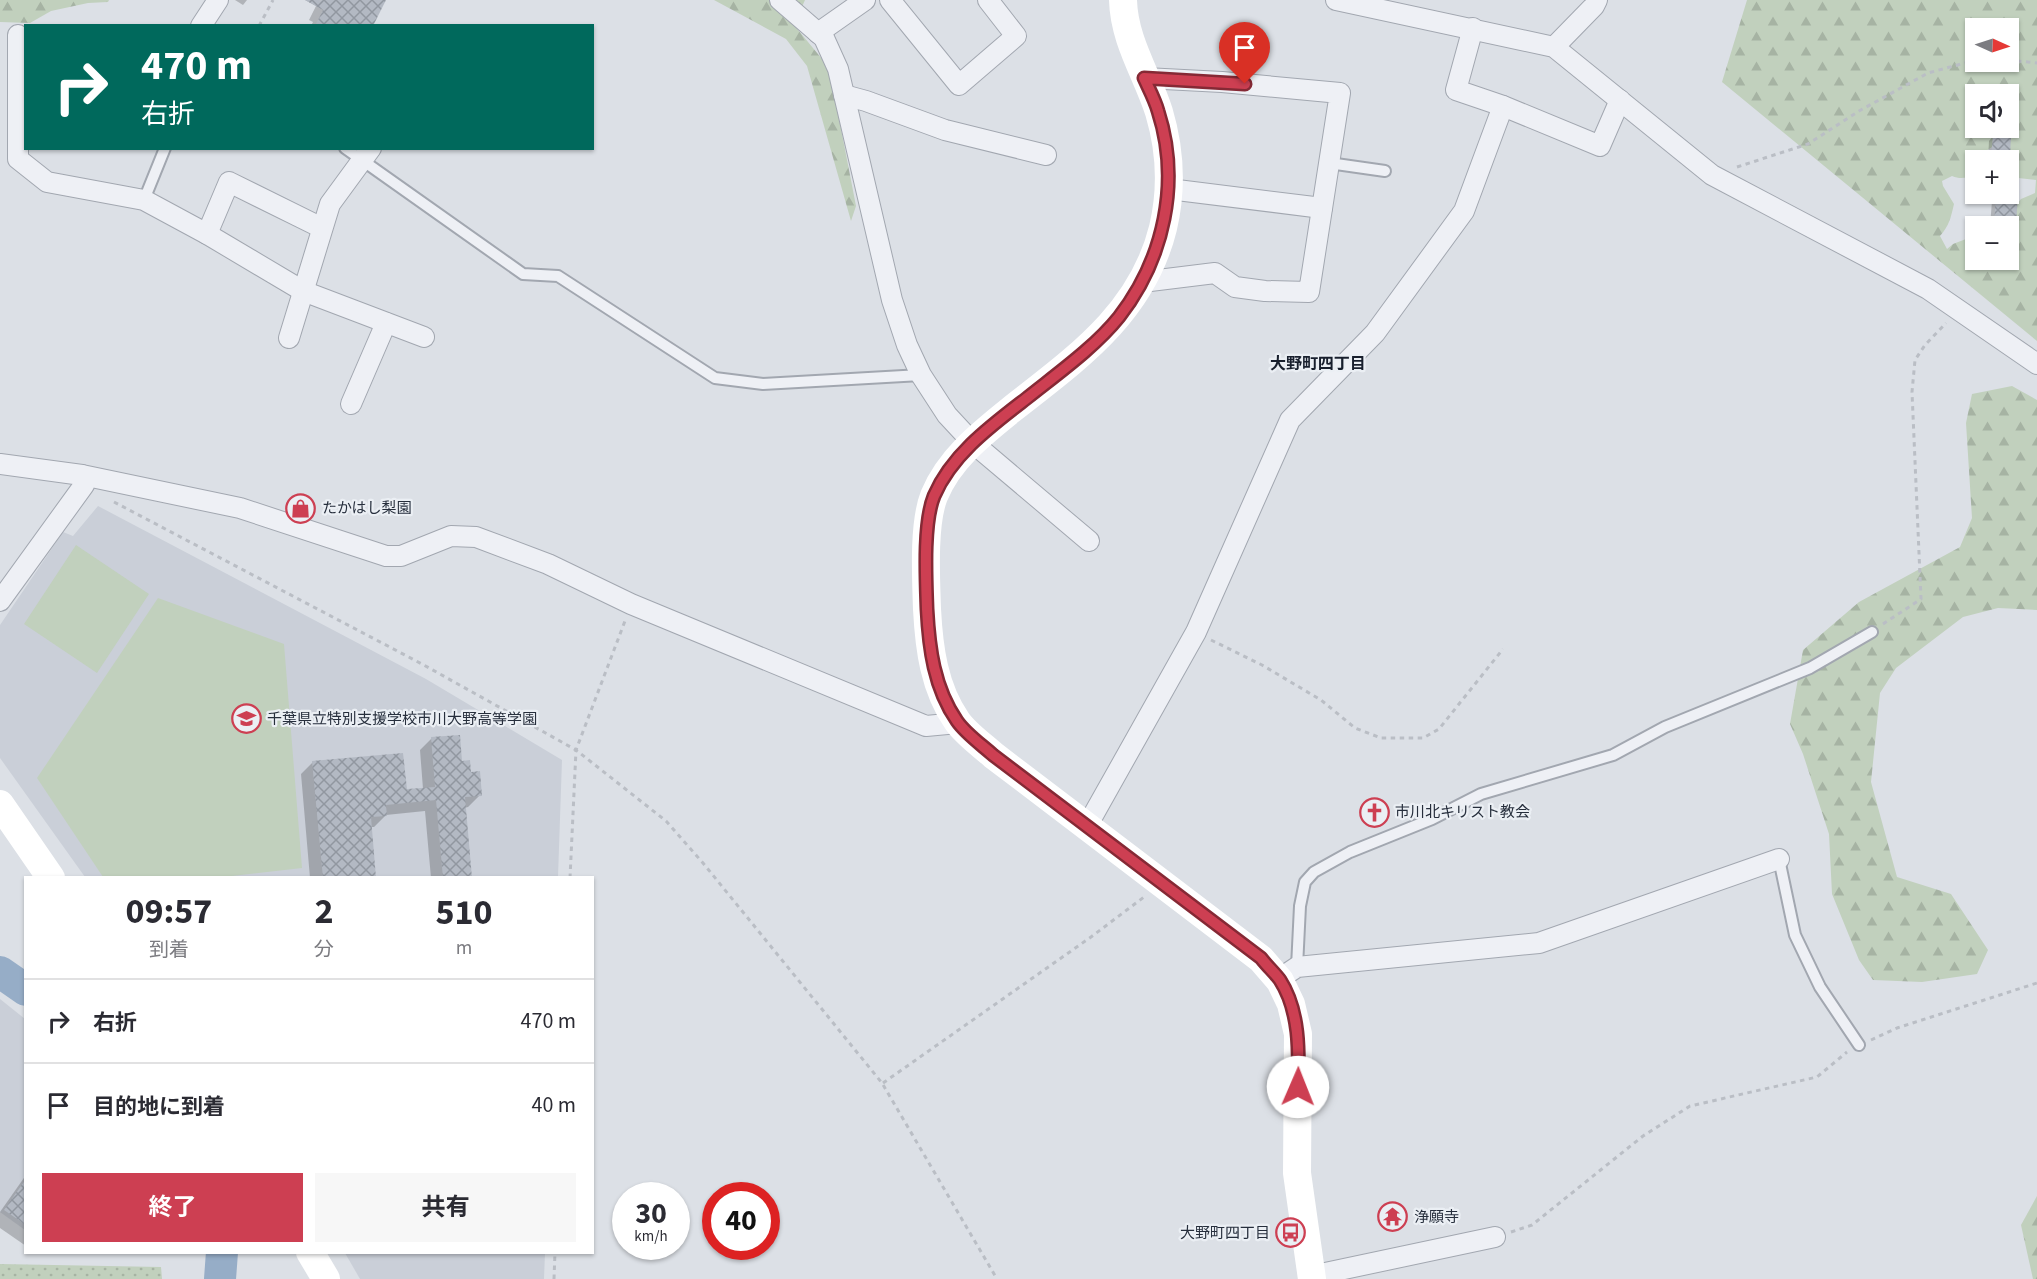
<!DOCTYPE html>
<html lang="ja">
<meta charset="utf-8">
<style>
body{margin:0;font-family:"Source Sans 3","Noto Sans JP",sans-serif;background:#f7f7f7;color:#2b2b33;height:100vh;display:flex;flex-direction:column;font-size:22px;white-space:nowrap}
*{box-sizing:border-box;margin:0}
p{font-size:20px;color:#7c7c81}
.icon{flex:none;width:33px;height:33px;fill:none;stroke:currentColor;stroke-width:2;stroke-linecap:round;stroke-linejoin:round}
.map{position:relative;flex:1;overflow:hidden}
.drawer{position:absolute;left:24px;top:876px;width:570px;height:378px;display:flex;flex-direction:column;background:#fff;border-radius:0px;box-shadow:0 2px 4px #0004}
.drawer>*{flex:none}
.top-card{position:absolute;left:24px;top:24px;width:570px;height:126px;border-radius:0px;box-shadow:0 2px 4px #0004;background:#00695c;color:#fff;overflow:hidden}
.needle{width:39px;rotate:93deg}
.fabs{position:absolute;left:1965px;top:18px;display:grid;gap:12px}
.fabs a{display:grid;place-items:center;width:54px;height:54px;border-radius:0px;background:#fff;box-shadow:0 2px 4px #0004;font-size:30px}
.speed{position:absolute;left:612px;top:1182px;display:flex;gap:12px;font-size:30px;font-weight:700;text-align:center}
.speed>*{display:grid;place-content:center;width:78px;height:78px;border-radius:50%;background:#fff;box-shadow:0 2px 4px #0004;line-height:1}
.speed small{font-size:15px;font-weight:400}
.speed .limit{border:9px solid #d22;background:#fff;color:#111}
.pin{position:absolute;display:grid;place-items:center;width:51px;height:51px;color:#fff;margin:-62px -26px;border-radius:50% 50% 50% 0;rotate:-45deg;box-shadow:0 0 6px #0007}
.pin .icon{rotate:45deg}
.me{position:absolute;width:66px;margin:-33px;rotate:1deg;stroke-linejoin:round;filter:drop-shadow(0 0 4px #0008)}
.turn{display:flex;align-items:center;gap:21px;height:126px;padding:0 18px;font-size:27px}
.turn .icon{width:78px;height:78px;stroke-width:2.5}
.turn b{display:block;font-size:42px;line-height:51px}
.eta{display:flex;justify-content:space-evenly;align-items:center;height:102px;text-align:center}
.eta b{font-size:36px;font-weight:700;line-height:42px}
.button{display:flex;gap:12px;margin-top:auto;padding:12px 18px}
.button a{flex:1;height:69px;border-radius:0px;background:#cd3f52;color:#fff;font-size:24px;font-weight:700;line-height:69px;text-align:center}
.button a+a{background:#f7f7f7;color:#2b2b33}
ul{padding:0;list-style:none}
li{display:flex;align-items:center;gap:18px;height:84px;padding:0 18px;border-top:2px solid #e1e1e2}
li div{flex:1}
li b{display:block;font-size:22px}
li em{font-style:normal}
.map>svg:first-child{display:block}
.built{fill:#cacfd8}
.green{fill:url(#green-dots)}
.forest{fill:url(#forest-firs);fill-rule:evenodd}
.pitch{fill:#c1d0bd}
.shadow{fill:#0003}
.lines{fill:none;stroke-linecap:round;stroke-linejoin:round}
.river{stroke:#96adc7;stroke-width:32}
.building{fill:url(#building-cross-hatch)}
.lane-casing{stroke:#a2a7b0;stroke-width:14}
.street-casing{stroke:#a2a7b0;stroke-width:22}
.path{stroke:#babec5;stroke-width:3;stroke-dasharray:4.5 4.5;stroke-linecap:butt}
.lane{stroke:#eef0f5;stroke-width:10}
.street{stroke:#eef0f5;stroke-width:20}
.secondary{stroke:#fff;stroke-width:28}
.route-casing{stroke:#852935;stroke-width:15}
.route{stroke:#cd3f52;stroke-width:10}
.labels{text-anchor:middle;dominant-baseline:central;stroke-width:4.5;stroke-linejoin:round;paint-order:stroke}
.poi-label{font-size:15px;fill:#262e3c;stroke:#ebeff4;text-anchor:start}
.neighbourhood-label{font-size:16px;font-weight:bold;fill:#181f2d;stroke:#ebeff4}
</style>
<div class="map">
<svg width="2037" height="1279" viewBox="0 0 2037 1279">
<defs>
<pattern id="green-dots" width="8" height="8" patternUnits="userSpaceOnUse" patternTransform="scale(1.5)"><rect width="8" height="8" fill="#c1d0bd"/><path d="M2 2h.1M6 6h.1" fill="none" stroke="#a6b3a3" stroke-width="1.8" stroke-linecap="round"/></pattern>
<pattern id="forest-firs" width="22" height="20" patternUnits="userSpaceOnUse" patternTransform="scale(1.5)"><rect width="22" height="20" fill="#c1d0bd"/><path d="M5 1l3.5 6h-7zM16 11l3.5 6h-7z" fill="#a6b3a3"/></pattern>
<pattern id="building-cross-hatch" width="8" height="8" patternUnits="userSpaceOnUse" patternTransform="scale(1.5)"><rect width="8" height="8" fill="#b3b9c3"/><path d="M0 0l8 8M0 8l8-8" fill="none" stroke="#9197a0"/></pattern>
</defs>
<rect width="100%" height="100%" fill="#dce0e6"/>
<!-- built -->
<g class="built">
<polygon points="98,506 426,679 562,760 558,877 85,877 0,758 0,625 63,532 73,536"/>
<polygon points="0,999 25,1019 25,1230 0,1212"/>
<polygon points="345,1253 545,1253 544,1279 360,1279"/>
</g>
<!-- green -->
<polygon class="green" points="0,1264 161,1267 162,1279 0,1279"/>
<!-- forest -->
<g class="forest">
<polygon points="0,0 109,0 108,2 88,3 51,11 30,23 0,22"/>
<polygon points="714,0 805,0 794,25 827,65 836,103 856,206 851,221 807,66 786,39"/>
<path d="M1747,0H2037V341L1722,82ZM1976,28H2008V62H1976ZM1976,94H2008V128H1976ZM1996,135H2003L2008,139L2005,160H2008L2009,177L2036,180L2035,193L2021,199L2013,209C2015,221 2021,240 2009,247L2008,260H1976L1975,246L1971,245L1966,239L1953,244L1947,249L1940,236C1949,226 1951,217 1954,204L1943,186L1942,181L1952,176C1962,180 1967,178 1975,172L1976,160H1979L1986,151L1992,147Z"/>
<polygon points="2012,386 2037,400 2037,610 1998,608 1963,617 1896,668 1880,693 1871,782 1897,877 1951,894 1988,950 1977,974 1922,982 1873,980 1859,960 1832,894 1829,834 1803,754 1790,724 1803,650 1859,602 1960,547 1972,518 1966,423 1972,394"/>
<polygon points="2037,1196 2037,1279 2033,1279 2021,1225"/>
</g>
<!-- pitch -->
<g class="pitch">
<polygon points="76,545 149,594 97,673 24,624"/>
<polygon points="158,598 284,644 302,868 214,878 103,877 37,778"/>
</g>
<!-- shadow -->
<g class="shadow">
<polygon points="235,0 247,0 243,5"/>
<polygon points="305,0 385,0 371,26 311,26 313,22 309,20 316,6"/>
<polygon points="1993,136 2010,137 2008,161 1988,160 1989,141"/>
<polygon points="2008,178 2018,178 2012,251 2008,255 2008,226 1990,226 1992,201 1980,200 1981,195 1976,194 2008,194"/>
<polygon points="432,738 460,763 470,773 480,795 468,807 464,808 470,878 431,878 425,811 386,815 374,827 370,827 375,878 310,878 301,774 313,762 405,791 423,789 420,750"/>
<polygon points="26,1175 26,1246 0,1228 0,1212"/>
</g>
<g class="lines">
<!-- river -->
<g class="river">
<polyline points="0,972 26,990"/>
<polyline points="220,1279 222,1252"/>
</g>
</g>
<!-- building -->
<g class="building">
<polygon points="305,0 386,0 373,26 315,26 323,10"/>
<polygon points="1993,135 2011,136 2010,158 1991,157"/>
<polygon points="1996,194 2018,194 2016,226 1994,226"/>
<polygon points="460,735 462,761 470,760 471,772 480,771 482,796 465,797 472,878 443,878 436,800 386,805 387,816 371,817 376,878 323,878 312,761 403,753 407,789 435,787 431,737"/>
<polygon points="26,1179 26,1225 4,1210"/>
</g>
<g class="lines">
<defs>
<g id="lane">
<polyline points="345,148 523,274 558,276 715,378 763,384 921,375"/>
<polyline points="1329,163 1385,171"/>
<polyline points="144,200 165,148"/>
<polyline points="1779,859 1795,935 1820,987 1859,1045"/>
<polyline points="1297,967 1300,906 1305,882 1314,872 1350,852 1432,819 1481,794 1613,755 1665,727 1810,668 1872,632"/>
</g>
<g id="street">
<polyline points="780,0 824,38 838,69 892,300 907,345 921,375 947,415 973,443 1089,541"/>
<polyline points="890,0 959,85 1016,36 988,0"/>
<polyline points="1336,0 1554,47 1712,175 1928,289 2037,364"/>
<polyline points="201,26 218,0"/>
<polyline points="818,33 865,0"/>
<polyline points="18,35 18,159 47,182 144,200 207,234 229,182 322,228"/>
<polyline points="1554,47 1594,6 1597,0"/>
<polyline points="844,95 866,101 945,130 1046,155"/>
<polyline points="1503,106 1600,146 1620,100"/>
<polyline points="1169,189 1322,208"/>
<polyline points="207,234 303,291 424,337"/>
<polyline points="1142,282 1215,273 1235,287 1265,291 1309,292 1340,93 1222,82 1145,78"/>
<polyline points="289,338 330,204 371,148"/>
<polyline points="351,404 386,323"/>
<polyline points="0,464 82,475 240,508 386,556 401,556 451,536 476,537 548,564 631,604 926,726 958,723"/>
<polyline points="0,601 84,485 82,475"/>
<polyline points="1087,826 1196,632 1290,420 1375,333 1464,211 1503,106 1456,90 1473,28"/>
<polyline points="1279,979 1297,967 1539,943 1779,859"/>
<polyline points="1311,1276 1495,1237"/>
</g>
</defs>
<!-- lane casing -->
<use href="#lane" class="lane-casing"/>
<!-- street casing -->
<use href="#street" class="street-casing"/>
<!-- path -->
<g class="path">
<polyline points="320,0 321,1"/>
<polyline points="259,26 273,0"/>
<polyline points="2008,60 2037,63"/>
<polyline points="1737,167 1808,144 1859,111 1928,73 1976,60"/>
<polyline points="114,502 422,664 576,750 666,821 703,863 882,1083 997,1279"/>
<polyline points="1883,624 1921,599 1912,392 1915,360 1925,345 1946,323"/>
<polyline points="1211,640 1262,665 1321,700 1355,728 1381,738 1423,738 1439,729 1503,649"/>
<polyline points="570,878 576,750 625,621"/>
<polyline points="1871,1040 1897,1028 2037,983"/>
<polyline points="883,1083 1091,937 1144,897"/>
<polyline points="1511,1232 1532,1225 1643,1136 1690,1106 1817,1077 1847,1052"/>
<polyline points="554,1279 555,1252"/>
</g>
<!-- lane -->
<use href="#lane" class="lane"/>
<!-- street -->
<use href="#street" class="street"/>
<!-- secondary -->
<g class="secondary">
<path d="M1123,0C1124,41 1147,74 1159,112C1170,149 1172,190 1163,228C1142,313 1077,358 1012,409C982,433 949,459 934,496C923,524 926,578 927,609C929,648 934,688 957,721C966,734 982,745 993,755L1261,959L1280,981L1291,1004L1298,1034L1297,1173L1312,1279"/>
<polyline points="0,804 51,878"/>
<polyline points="310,1252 326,1279"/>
</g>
</g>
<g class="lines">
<defs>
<path id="route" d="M1245,84L1144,78C1149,89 1155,100 1158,111C1181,182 1164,259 1119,317C1095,347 1057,374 1027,398C992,425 952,454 934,496C923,523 926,579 927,609C929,648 934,688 957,721C966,734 982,745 993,755L1261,958C1267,966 1275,973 1280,980C1300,1011 1299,1052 1298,1087"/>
</defs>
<!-- route casing -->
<use href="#route" class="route-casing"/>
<!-- route -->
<use href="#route" class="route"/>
</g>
<!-- icons -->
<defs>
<symbol id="shop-ring" viewBox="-11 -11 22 22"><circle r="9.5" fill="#ebeff4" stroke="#cd3f52" stroke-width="1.5"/><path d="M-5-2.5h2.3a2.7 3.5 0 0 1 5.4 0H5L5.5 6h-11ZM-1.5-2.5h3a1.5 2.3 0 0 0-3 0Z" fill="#cd3f52"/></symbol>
<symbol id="school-ring" viewBox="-11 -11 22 22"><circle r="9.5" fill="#ebeff4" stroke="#cd3f52" stroke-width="1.5"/><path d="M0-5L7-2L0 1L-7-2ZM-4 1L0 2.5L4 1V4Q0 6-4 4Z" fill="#cd3f52"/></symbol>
<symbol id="church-ring" viewBox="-11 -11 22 22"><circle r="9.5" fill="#ebeff4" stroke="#cd3f52" stroke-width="1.5"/><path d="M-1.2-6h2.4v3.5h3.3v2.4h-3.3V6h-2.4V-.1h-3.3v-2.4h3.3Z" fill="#cd3f52"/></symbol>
<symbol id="temple-ring" viewBox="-11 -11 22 22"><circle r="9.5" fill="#ebeff4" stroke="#cd3f52" stroke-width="1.5"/><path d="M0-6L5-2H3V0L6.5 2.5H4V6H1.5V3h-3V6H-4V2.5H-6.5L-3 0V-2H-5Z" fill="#cd3f52"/></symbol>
<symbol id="bus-ring" viewBox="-11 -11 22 22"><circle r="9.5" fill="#ebeff4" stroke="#cd3f52" stroke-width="1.5"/><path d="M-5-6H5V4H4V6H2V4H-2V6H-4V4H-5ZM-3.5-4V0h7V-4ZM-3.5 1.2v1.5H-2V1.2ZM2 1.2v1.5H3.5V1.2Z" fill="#cd3f52"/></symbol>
</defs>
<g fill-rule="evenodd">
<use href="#shop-ring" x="284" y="492" width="33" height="33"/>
<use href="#school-ring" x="230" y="702" width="33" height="33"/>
<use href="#church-ring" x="1358" y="796" width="33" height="33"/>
<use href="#temple-ring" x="1376" y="1200" width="33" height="33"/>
<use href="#bus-ring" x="1274" y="1216" width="33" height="33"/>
</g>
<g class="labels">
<!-- poi labels -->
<g class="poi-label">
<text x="322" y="508">たかはし梨園</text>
<text x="267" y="719">千葉県立特別支援学校市川大野高等学園</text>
<text x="1395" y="812">市川北キリスト教会</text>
<text x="1414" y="1217">浄願寺</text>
<text x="1270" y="1233" text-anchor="end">大野町四丁目</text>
</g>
<!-- neighbourhood labels -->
<g class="neighbourhood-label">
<text x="1318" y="364">大野町四丁目</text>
</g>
</g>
</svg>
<div class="fabs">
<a><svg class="needle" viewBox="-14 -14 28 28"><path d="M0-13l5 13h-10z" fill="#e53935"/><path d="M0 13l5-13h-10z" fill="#7c7c81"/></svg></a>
<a><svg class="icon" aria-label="sound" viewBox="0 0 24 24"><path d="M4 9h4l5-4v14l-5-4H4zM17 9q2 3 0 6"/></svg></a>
<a>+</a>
<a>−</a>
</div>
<div class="speed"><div>30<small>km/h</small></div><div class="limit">40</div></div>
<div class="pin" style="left:1245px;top:84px;background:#d93025"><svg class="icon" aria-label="arrive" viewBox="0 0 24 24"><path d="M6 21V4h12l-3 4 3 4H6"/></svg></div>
<svg class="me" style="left:1298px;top:1087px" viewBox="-20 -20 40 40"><circle r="19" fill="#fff"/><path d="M0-13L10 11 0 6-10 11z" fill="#cd3f52"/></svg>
<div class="top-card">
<div class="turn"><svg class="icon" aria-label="right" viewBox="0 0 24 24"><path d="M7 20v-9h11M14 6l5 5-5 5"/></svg><div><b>470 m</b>右折</div></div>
</div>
<section class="drawer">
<div class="eta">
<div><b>09:57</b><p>到着</p></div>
<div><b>2</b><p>分</p></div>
<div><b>510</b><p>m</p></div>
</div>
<ul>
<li><svg class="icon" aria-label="right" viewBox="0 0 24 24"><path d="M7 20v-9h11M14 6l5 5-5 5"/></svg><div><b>右折</b></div><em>470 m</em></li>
<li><svg class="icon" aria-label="arrive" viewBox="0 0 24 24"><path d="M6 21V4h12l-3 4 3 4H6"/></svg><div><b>目的地に到着</b></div><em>40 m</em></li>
</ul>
<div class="button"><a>終了</a><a>共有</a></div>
</section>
</div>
